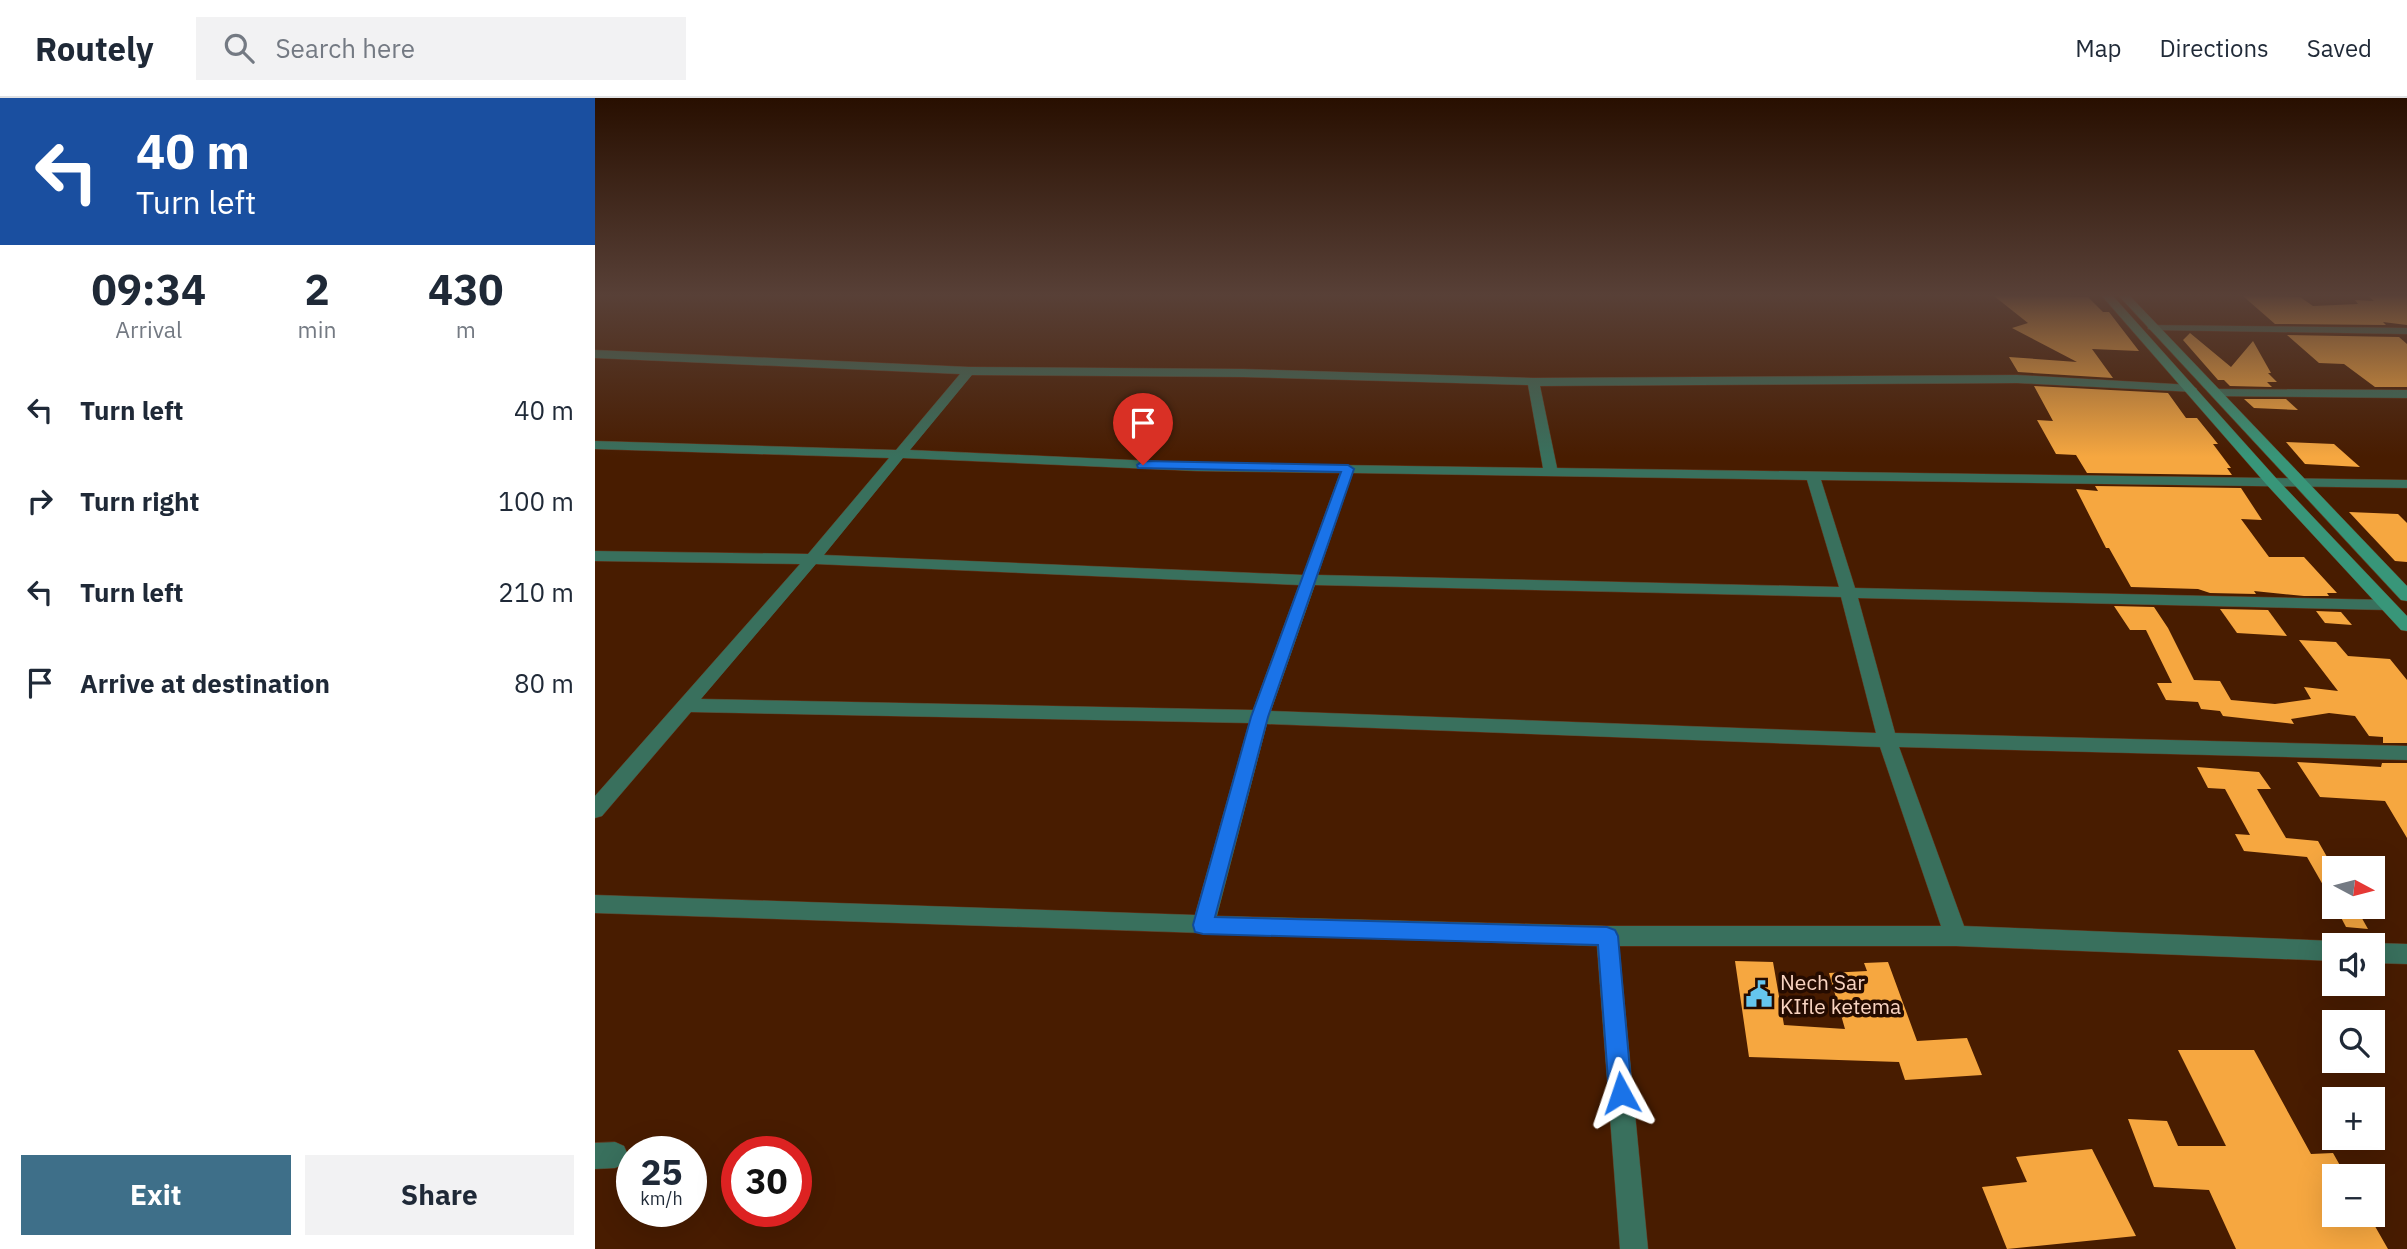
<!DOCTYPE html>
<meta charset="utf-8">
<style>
body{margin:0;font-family:"IBM Plex Sans",sans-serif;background:#f2f2f3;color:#1f2937;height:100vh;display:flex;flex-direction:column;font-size:26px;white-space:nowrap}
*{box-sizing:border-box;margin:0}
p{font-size:23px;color:#747a83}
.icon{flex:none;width:38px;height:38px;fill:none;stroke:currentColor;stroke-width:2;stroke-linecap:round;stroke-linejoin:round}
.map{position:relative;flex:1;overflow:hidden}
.panel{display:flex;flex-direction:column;background:#fff;width:595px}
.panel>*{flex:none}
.banner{background:#1a4fa0;color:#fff;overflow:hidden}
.needle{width:46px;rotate:97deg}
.tools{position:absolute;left:1727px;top:758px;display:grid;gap:14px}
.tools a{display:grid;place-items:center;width:63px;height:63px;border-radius:0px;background:#fff;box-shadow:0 7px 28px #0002;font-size:35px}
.speed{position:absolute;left:21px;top:1038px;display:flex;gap:14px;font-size:35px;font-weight:700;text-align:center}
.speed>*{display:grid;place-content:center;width:91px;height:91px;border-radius:50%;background:#fff;box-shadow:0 7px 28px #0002;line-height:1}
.speed small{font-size:18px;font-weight:400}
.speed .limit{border:10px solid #d22;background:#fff;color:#111}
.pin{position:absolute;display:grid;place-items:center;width:60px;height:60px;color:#fff;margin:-72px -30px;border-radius:50% 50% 50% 0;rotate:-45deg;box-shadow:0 0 7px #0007}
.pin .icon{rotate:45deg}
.me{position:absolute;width:77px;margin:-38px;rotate:355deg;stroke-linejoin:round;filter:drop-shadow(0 0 5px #0008)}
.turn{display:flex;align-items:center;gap:24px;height:147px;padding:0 21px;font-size:32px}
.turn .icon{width:91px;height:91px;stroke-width:2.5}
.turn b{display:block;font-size:49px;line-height:60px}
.eta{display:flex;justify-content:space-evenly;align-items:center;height:119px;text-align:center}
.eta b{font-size:42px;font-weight:700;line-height:49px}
.action{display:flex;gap:14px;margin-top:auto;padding:14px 21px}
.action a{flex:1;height:80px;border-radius:0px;background:#3e6f89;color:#fff;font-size:28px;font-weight:700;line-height:80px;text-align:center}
.action a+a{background:#f2f2f3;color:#1f2937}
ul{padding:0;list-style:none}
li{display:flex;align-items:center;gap:21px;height:91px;padding:0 21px}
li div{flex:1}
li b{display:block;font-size:26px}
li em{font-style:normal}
header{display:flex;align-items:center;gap:42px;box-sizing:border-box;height:98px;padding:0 35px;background:#fff;border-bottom:2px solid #e0e1e3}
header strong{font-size:33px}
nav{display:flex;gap:38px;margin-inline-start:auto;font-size:24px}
.search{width:490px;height:63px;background:#f2f2f3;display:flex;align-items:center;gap:18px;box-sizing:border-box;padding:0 24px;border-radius:0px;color:#747a83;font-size:26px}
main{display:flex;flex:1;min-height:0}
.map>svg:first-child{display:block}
.building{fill:#f6a740}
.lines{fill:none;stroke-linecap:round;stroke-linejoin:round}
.street-casing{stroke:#64391f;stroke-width:1}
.secondary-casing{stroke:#64391f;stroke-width:1}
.street{fill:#39705d;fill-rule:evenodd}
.secondary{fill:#389679;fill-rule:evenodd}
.route{fill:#1a73e8;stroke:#114b97;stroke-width:2}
.labels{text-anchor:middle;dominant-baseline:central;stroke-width:7;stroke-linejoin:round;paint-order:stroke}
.near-poi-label{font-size:21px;fill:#f9d4c1;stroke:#240b00;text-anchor:start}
</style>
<header>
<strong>Routely</strong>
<div class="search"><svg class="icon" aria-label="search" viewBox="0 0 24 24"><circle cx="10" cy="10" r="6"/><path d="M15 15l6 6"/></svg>Search here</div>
<nav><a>Map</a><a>Directions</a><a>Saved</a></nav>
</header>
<main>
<section class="panel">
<div class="banner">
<div class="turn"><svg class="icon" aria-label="left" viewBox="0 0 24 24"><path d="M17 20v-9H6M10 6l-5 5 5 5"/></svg><div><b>40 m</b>Turn left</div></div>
</div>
<div class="eta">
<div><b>09:34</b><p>Arrival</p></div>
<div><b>2</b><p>min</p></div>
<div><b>430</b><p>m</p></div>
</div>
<ul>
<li><svg class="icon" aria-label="left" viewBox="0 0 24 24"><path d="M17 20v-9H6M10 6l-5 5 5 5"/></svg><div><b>Turn left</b></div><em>40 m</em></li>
<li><svg class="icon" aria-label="right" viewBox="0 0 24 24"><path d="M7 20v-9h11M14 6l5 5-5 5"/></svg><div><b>Turn right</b></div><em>100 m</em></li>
<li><svg class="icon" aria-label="left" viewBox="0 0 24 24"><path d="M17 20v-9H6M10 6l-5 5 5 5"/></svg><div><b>Turn left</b></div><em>210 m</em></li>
<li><svg class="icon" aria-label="arrive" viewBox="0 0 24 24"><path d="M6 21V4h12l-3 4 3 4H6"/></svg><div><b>Arrive at destination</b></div><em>80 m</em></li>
</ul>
<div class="action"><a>Exit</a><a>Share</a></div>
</section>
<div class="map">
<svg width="1812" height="1151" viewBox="0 0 1812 1151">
<rect width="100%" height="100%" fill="#481c00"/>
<!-- building -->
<g class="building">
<polygon points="1399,198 1493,199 1508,214 1514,214 1544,253 1497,251 1518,280 1423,274 1414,259 1482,264 1417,230 1433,225"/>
<polygon points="1648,198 1705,199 1718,208 1763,206 1760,202 1779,203 1773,198 1812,198 1812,227 1788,224 1791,227 1680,226"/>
<polygon points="1595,235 1636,269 1658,243 1676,275 1673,275 1682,284 1672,284 1677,289 1635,288 1629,282 1623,282 1588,242"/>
<polygon points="1692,237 1804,239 1812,246 1812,289 1780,289 1749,266 1724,265"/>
<polygon points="1439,288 1573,295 1591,320 1602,320 1623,346 1618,346 1636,370 1632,370 1637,377 1492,375 1481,357 1461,356 1442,322 1458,323"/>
<polygon points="1649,301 1691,301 1703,312 1659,310"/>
<polygon points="1691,344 1739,346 1765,369 1710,366"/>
<polygon points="1500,388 1646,390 1667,422 1646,421 1674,459 1709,459 1742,495 1732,495 1734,498 1709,498 1659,493 1661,496 1615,495 1603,491 1536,489 1514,450 1511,450 1481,391 1503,393"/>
<polygon points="1754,414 1803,416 1812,425 1812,464 1800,463"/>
<polygon points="1519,508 1559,509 1573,530 1599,582 1625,583 1636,602 1680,606 1716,601 1709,589 1743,593 1704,542 1741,544 1753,558 1795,561 1812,582 1812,645 1788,645 1788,639 1774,638 1760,618 1734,615 1696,621 1699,626 1628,618 1625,613 1606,611 1603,604 1571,602 1562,585 1577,585 1551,532 1535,532"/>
<polygon points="1625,511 1673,512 1692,538 1642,535"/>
<polygon points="1721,513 1746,514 1757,527 1730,525"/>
<polygon points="1702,664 1786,669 1787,665 1812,665 1812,740 1790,703 1725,699"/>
<polygon points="1602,669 1664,674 1676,691 1662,691 1691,740 1723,743 1740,773 1740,808 1712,759 1649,753 1640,736 1655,737 1630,691 1613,690"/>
<polygon points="1740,808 1760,808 1773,831 1751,829"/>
<polygon points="1140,863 1178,864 1189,927 1250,931 1234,875 1272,873 1269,865 1293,864 1322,943 1372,940 1387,977 1310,982 1304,964 1154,959"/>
<polygon points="1583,952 1659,952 1716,1056 1738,1055 1751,1078 1740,1078 1740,1116 1773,1116 1793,1151 1641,1151 1614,1092 1559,1089 1533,1021 1572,1023 1583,1048 1631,1048"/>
<polygon points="1497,1051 1541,1138 1412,1151 1387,1089 1432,1084 1421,1059"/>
</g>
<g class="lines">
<defs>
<g id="street">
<polygon points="1553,227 1812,230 1812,236 1557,232 1553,231"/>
<path d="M0,252L374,269L648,271L938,280L1422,277L1596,287L1602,291L1600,294L1422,285L945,288L962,370L1812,382V390L1226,382L1260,490L1792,502L1800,507L1792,512L1263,500L1300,635L1812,648V662L1304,649L1369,828L1740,843L1749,847H1740V863L1361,848H1024L1053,1151H1025L1002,848L0,815V797L600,817L654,625L96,614L7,718L0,720V698L205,466L0,463V453L213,456L294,360L0,351V343L301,352L365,276L0,260ZM377,277L648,279L933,287L948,370L602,365L315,352ZM308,360L602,373L745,375L708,477L229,457ZM758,375L1212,382L1244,489L723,477ZM221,466L704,487L658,612L106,601ZM720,487L1246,499L1281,635L676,613ZM672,626L1285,649L1346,828H1012L622,818Z"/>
<polygon points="1621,291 1812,292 1812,300 1617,298 1617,292"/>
<polygon points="1778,845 1812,846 1812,866 1778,865 1778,847 1772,847"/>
<polygon points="20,1044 29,1048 33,1057 29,1066 20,1070 0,1071 0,1045"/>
</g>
<g id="secondary">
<polygon points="1507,198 1518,198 1681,380 1812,518 1812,533 1806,532 1671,386"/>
<polygon points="1524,198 1535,198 1812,488 1812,503 1806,502"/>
</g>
</defs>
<!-- street casing -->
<use href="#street" class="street-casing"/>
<!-- secondary casing -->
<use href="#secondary" class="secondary-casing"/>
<!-- street -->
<use href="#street" class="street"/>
<!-- secondary -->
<use href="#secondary" class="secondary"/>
</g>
<!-- sky -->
<linearGradient id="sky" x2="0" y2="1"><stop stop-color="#280f00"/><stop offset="0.55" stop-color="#584037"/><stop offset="1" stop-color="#584037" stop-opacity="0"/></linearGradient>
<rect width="1812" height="359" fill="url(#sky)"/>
<!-- route -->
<polygon class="route" points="548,363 753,367 759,371 673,619 620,819 1012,829 1020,832 1023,838 1037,995 1034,1003 1026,1006 1018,1003 1014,995 1003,847 608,836 600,834 598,827 656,619 746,374 543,370 542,367"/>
<!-- icons -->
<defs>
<symbol id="civic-bare" viewBox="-9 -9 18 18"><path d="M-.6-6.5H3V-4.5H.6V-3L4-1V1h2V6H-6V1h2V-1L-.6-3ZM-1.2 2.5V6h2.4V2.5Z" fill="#65c5ee" stroke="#240b00" stroke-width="2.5" paint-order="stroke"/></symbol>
</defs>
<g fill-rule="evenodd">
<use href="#civic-bare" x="1145" y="877" width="38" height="38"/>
</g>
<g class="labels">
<!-- near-poi labels -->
<g class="near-poi-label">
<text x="1185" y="884">Nech Sar<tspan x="1185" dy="24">KIfle ketema</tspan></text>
</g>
</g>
</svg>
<div class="tools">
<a><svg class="needle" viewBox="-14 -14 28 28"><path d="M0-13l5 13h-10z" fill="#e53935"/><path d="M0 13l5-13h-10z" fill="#747a83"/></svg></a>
<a><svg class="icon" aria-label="sound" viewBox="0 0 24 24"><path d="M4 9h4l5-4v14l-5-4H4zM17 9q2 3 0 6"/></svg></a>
<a><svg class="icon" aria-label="search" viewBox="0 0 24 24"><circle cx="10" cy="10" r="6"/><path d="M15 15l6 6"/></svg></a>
<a>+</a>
<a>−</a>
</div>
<div class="speed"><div>25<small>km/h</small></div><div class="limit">30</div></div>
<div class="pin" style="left:548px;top:367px;background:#d93025"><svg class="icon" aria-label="arrive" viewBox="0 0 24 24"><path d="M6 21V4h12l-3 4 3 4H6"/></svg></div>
<svg class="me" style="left:1026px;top:995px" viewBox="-20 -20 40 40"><path d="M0-17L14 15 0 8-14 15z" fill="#1a73e8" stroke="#fff" stroke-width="4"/></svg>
</div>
</main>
